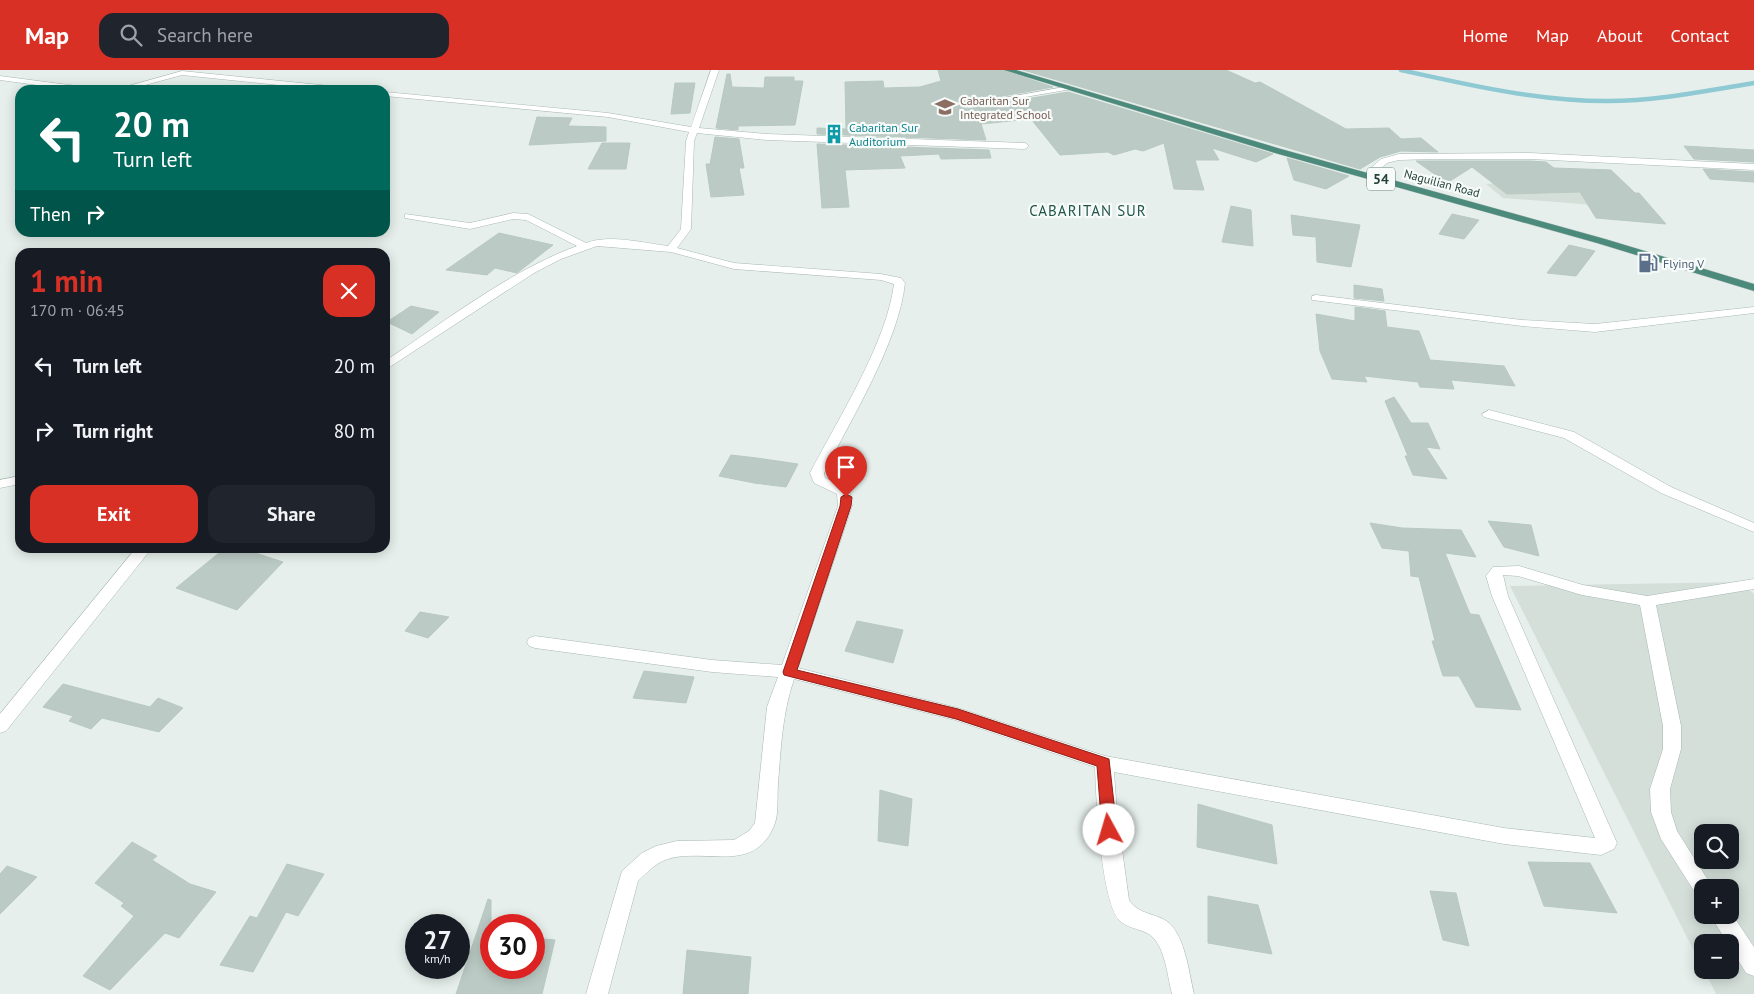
<!DOCTYPE html>
<meta charset="utf-8">
<style>
body{margin:0;font-family:"PT Sans",sans-serif;background:#20242c;color:#f1f3f6;height:100vh;display:flex;flex-direction:column;font-size:19px;white-space:nowrap}
*{box-sizing:border-box;margin:0}
p{font-size:16px;color:#9ea1a6}
.icon{flex:none;width:28px;height:28px;fill:none;stroke:currentColor;stroke-width:2;stroke-linecap:round;stroke-linejoin:round}
.map{position:relative;flex:1;overflow:hidden}
.sheet{position:absolute;left:15px;top:178px;width:375px;height:305px;display:flex;flex-direction:column;background:#171b24;border-radius:15px;box-shadow:0 2px 12px #0003}
.sheet>*{flex:none}
.banner{position:absolute;left:15px;top:15px;width:375px;height:152px;border-radius:15px;box-shadow:0 2px 12px #0003;background:#00695c;color:#fff;overflow:hidden}
.buttons{position:absolute;left:1694px;top:754px;display:grid;gap:10px}
.buttons a{display:grid;place-items:center;width:45px;height:45px;border-radius:10px;background:#171b24;box-shadow:0 2px 12px #0003;font-size:25px}
.speed{position:absolute;left:405px;top:844px;display:flex;gap:10px;font-size:25px;font-weight:700;text-align:center}
.speed>*{display:grid;place-content:center;width:65px;height:65px;border-radius:50%;background:#171b24;box-shadow:0 2px 12px #0003;line-height:1}
.speed small{font-size:12px;font-weight:400}
.speed .limit{border:8px solid #d22;background:#fff;color:#111}
.pin{position:absolute;display:grid;place-items:center;width:42px;height:42px;color:#fff;margin:-51px -21px;border-radius:50% 50% 50% 0;rotate:-45deg;box-shadow:0 0 5px #0007}
.pin .icon{rotate:45deg}
.me{position:absolute;width:55px;margin:-28px;rotate:354deg;stroke-linejoin:round;filter:drop-shadow(0 0 4px #0008)}
.turn{display:flex;align-items:center;gap:18px;height:105px;padding:0 15px;font-size:22px}
.turn .icon{width:65px;height:65px;stroke-width:2.5}
.turn b{display:block;font-size:35px;line-height:42px}
.then{display:flex;align-items:center;height:48px;padding:0 15px;background:#0003;gap:10px;font-size:19px}
.round{display:grid;place-items:center;flex:none;width:52px;height:52px;border-radius:15px;background:#20242c}
.overview{display:flex;align-items:center;justify-content:space-between;height:85px;padding:0 15px}
h1{font-size:30px;font-weight:800;line-height:38px;color:#d93025}
.primary-button{display:flex;gap:10px;margin-top:auto;padding:10px 15px}
.primary-button a{flex:1;height:58px;border-radius:15px;background:#d93025;color:#fff;font-size:20px;font-weight:800;line-height:58px;text-align:center}
.primary-button a+a{background:#20242c;color:#f1f3f6}
ul{padding:0;list-style:none}
li{display:flex;align-items:center;gap:15px;height:65px;padding:0 15px}
li div{flex:1}
li b{display:block;font-size:19px}
li em{font-style:normal}
header{display:flex;align-items:center;gap:30px;box-sizing:border-box;height:70px;padding:0 25px;background:#d93025;color:#fff}
header strong{font-size:24px}
nav{display:flex;gap:28px;margin-inline-start:auto;font-size:18px}
.search{width:350px;height:45px;background:#20242c;display:flex;align-items:center;gap:12px;box-sizing:border-box;padding:0 18px;border-radius:15px;color:#9ea1a6;font-size:19px}
.map>svg:first-child{display:block}
.built{fill:#d4dfda;fill-rule:evenodd}
.lines{fill:none;stroke-linecap:round;stroke-linejoin:round}
.stream{stroke:#8ec9d4;stroke-width:4.5}
.building{fill:#bbcac4;stroke:#b8c9c2}
.service-casing{stroke:#a8b8b2;stroke-width:1}
.minor-casing{stroke:#a8b8b2;stroke-width:1}
.trunk-casing{stroke:#c2cac8;stroke-width:1}
.service{fill:#fff;fill-rule:evenodd}
.minor{fill:#fff;fill-rule:evenodd}
.trunk{fill:#4c8a7c;fill-rule:evenodd}
.route{fill:#d93025;stroke:#8d1f18}
.labels{text-anchor:middle;dominant-baseline:central;stroke-width:4.5;stroke-linejoin:round;paint-order:stroke}
.far-education-label{font-size:12px;fill:#785e54;stroke:#f7fbf9;text-anchor:start}
.far-culture-label{font-size:12px;fill:#0d838f;stroke:#f7fbf9;text-anchor:start}
.far-street-label{font-size:12px;fill:#24423a;stroke:#f7fbf9}
.far-service-label{font-size:12px;fill:#4e5e75;stroke:#f7fbf9;text-anchor:start}
.shield{fill:#f7fbf9;stroke:#637a73;stroke-width:1}
.shield-label{font-size:14px;font-weight:bold;fill:#24423a}
.far-quarter-label{font-size:15px;letter-spacing:1px;fill:#1f5548;stroke:#f7fbf9}
</style>
<header>
<strong>Map</strong>
<div class="search"><svg class="icon" aria-label="search" viewBox="0 0 24 24"><circle cx="10" cy="10" r="6"/><path d="M15 15l6 6"/></svg>Search here</div>
<nav><a>Home</a><a>Map</a><a>About</a><a>Contact</a></nav>
</header>
<div class="map">
<svg width="1754" height="924" viewBox="0 0 1754 924">
<rect width="100%" height="100%" fill="#e6efeb"/>
<!-- built -->
<g class="built">
<polygon points="1572,109 1607,136 1503,128 1486,114"/>
<path d="M1741,512L1754,524V924H1716L1704,900H1730V872H1702V897L1510,516ZM1702,762H1730V790H1702ZM1702,818H1730V845H1702Z"/>
</g>
<g class="lines">
<!-- stream -->
<path class="stream" d="M1401,0C1469,15 1537,31 1607,31C1656,31 1706,21 1754,13"/>
</g>
<!-- building -->
<g class="building">
<polygon points="938,0 1002,0 1053,17 964,33 962,35 966,39 1068,22 1273,84 1256,92 1212,78 1219,90 1195,90 1204,120 1174,119 1164,73 1143,81 1135,79 1114,85 1108,82 1060,85 1031,49 981,54 986,70 817,64 817,58 846,59 845,12 883,11 884,18 920,17 941,11"/>
<polygon points="1023,0 1226,0 1255,13 1260,12 1346,59 1389,58 1401,69 1421,68 1438,82 1401,81 1380,87 1360,99"/>
<polygon points="727,4 730,4 732,17 764,18 765,7 794,7 794,11 803,11 795,55 738,56 738,60 716,58"/>
<polygon points="675,13 695,13 690,43 671,44"/>
<polygon points="537,47 572,48 568,56 606,57 606,71 529,75"/>
<polygon points="715,67 739,69 744,98 739,98 744,125 711,127 706,94 710,94"/>
<polygon points="602,73 630,73 626,99 588,99"/>
<polygon points="817,74 989,80 991,88 941,89 939,84 900,86 905,98 845,100 849,137 822,138"/>
<polygon points="1684,76 1754,80 1754,92 1694,89"/>
<polygon points="1287,88 1349,106 1326,119 1294,110"/>
<polygon points="1416,91 1530,91 1546,92 1554,98 1611,100 1635,123 1639,123 1666,154 1596,148 1580,122 1507,124 1472,97 1447,113"/>
<polygon points="1703,99 1754,102 1754,112 1710,109"/>
<polygon points="1231,136 1251,140 1253,176 1222,172"/>
<polygon points="1452,144 1479,150 1464,169 1439,164"/>
<polygon points="1291,145 1360,155 1351,197 1317,192 1316,167 1293,165"/>
<polygon points="499,163 553,175 517,203 495,198 487,205 446,200"/>
<polygon points="1569,175 1595,181 1576,206 1547,203"/>
<polygon points="1354,215 1382,219 1384,231 1354,228"/>
<polygon points="411,236 439,242 412,264 387,252"/>
<polygon points="1355,237 1385,241 1387,257 1419,261 1430,290 1504,296 1515,316 1451,310 1454,319 1420,317 1418,312 1364,306 1367,312 1332,309 1320,281 1316,244 1355,251"/>
<polygon points="1394,327 1411,353 1428,353 1440,379 1426,377 1447,409 1413,405 1405,386 1408,386 1385,331"/>
<polygon points="731,385 757,388 798,394 786,417 754,413 719,406"/>
<polygon points="1488,451 1531,455 1539,486 1504,477"/>
<polygon points="1370,453 1402,458 1461,460 1476,487 1445,483 1470,544 1479,545 1521,640 1476,637 1459,606 1443,606 1432,571 1435,571 1419,507 1411,506 1409,481 1382,478"/>
<polygon points="225,478 240,478 283,492 237,540 176,518"/>
<polygon points="420,542 449,547 428,568 405,561"/>
<polygon points="857,551 903,560 893,593 845,581"/>
<polygon points="644,601 694,607 686,633 633,628"/>
<polygon points="63,614 150,637 158,628 183,638 159,662 102,648 91,659 69,651 73,646 43,637"/>
<polygon points="880,720 912,729 908,776 878,771"/>
<polygon points="1198,734 1272,755 1277,794 1197,777"/>
<polygon points="132,772 157,786 152,790 190,814 216,822 179,868 165,863 110,920 83,906 134,846 121,836 124,833 95,813"/>
<polygon points="1528,792 1590,793 1617,843 1544,836"/>
<polygon points="287,794 324,804 298,846 286,842 253,902 220,895 250,846 257,848"/>
<polygon points="7,796 37,807 0,844 0,804"/>
<polygon points="1430,821 1456,823 1469,876 1443,870"/>
<polygon points="1208,826 1258,835 1272,884 1208,873"/>
<polygon points="488,829 491,830 491,898 534,898 534,868 555,870 542,924 456,924"/>
<polygon points="687,880 751,887 748,924 683,924"/>
</g>
<g class="lines">
<defs>
<polygon id="service" points="1070,16 1072,17 1072,19 967,37 964,35"/>
<g id="minor">
<path d="M711,0H719L699,58L767,64L1025,73L1029,76L1025,79L767,70L697,63L694,71L691,159L677,178L734,193L881,204L901,208L905,213C899,272 851,349 824,403L825,408L849,419L852,436L798,598L958,638L1105,686L1504,758L1595,768L1492,526L1486,506L1493,497L1519,496L1583,515L1647,526L1754,509V519L1656,535L1681,656V679L1670,719L1671,742L1677,761L1713,818H1702V826L1696,824L1661,769L1651,742L1650,719L1663,679V656L1640,535L1582,525L1518,506L1503,505L1508,526L1617,773L1614,779L1601,785L1504,774L1114,702L1117,743L1129,830C1140,847 1160,842 1172,856C1186,873 1189,903 1194,924H1172C1167,905 1165,872 1147,863C1139,859 1125,857 1119,850C1101,830 1096,728 1095,697L955,650L794,609C782,645 781,677 778,714C777,727 779,744 774,756C753,806 702,776 665,790C655,794 646,803 638,811L608,924H586L622,801L642,783L656,776L677,771L734,770L749,761L755,753L767,637L778,607L712,602L535,578L529,576L527,572L529,568L535,566L712,590L782,595L838,436L837,424L814,413L810,403C838,349 887,272 894,214L881,210L734,199L671,182L597,176L561,189L534,203L385,300V291C444,252 511,200 577,176L526,150L513,149L470,159L405,148V144L470,153L513,143L528,144L586,173C610,164 643,173 668,176L681,159L686,71L689,62L608,47L385,26V22L608,43L691,57Z"/>
<polygon points="182,1 350,18 354,20 327,20 182,5 127,20 114,20"/>
<polygon points="0,6 92,18 96,20 74,20 0,10"/>
<polygon points="1530,83 1754,94 1754,100 1530,89 1433,89 1399,90 1387,93 1370,108 1362,106 1381,89 1399,84"/>
<polygon points="1316,225 1522,250 1595,254 1754,237 1754,243 1595,262 1522,256 1312,230 1312,226"/>
<polygon points="1489,340 1574,362 1671,417 1754,453 1754,462 1661,423 1564,368 1484,347 1482,344"/>
<polygon points="20,406 20,414 0,418 0,410"/>
<polygon points="136,478 152,478 6,661 0,663 0,644"/>
<polygon points="1730,841 1754,877 1754,906 1746,903 1730,877 1730,872 1727,872 1710,845 1730,845"/>
</g>
<polygon id="trunk" points="1004,0 1016,0 1281,79 1605,169 1754,214 1754,221 1597,173 1275,83"/>
</defs>
<!-- service casing -->
<use href="#service" class="service-casing"/>
<!-- minor casing -->
<use href="#minor" class="minor-casing"/>
<!-- trunk casing -->
<use href="#trunk" class="trunk-casing"/>
<!-- service -->
<use href="#service" class="service"/>
<!-- minor -->
<use href="#minor" class="minor"/>
<!-- trunk -->
<use href="#trunk" class="trunk"/>
</g>
<!-- route -->
<polygon class="route" points="846,424 852,427 851,436 797,600 958,639 1109,689 1117,760 1114,765 1109,766 1104,765 1102,760 1097,696 956,649 784,605 783,602 840,436 841,427"/>
<!-- icons -->
<defs>
<symbol id="school-bare" viewBox="-9 -9 18 18"><path d="M0-5L7-2L0 1L-7-2ZM-4 1L0 2.5L4 1V4Q0 6-4 4Z" fill="#8d6e63" stroke="#f7fbf9" stroke-width="2.5" paint-order="stroke"/></symbol>
<symbol id="building-bare" viewBox="-9 -9 18 18"><path d="M-4-6H4V6H1V3H-1V6H-4ZM-2.5-4.3h1.7v1.8h-1.7ZM.8-4.3h1.7v1.8H.8ZM-2.5-1h1.7V.8h-1.7ZM.8-1h1.7V.8H.8Z" fill="#0f9aa8" stroke="#f7fbf9" stroke-width="2.5" paint-order="stroke"/></symbol>
<symbol id="fuel-bare" viewBox="-9 -9 18 18"><path d="M-5.5-6h7V0h2V4h1.3V-2.5L3-4.5l.8-.8L6-3V5H2.5V1h-1V6h-7ZM-4.2-4.7v3.2H.2V-4.7Z" fill="#5c6f8a" stroke="#f7fbf9" stroke-width="2.5" paint-order="stroke"/></symbol>
</defs>
<g fill-rule="evenodd">
<use href="#school-bare" x="931" y="23" width="28" height="28"/>
<use href="#building-bare" x="820" y="50" width="28" height="28"/>
<use href="#fuel-bare" x="1634" y="179" width="28" height="28"/>
</g>
<g class="labels">
<!-- far-education labels -->
<g class="far-education-label">
<text x="960" y="30">Cabaritan Sur<tspan x="960" dy="14">Integrated School</tspan></text>
</g>
<!-- far-culture labels -->
<g class="far-culture-label">
<text x="849" y="57">Cabaritan Sur<tspan x="849" dy="14">Auditorium</tspan></text>
</g>
<!-- far-street labels -->
<g class="far-street-label">
<text transform="translate(1442 113) rotate(15)">Naguilian Road</text>
</g>
<!-- far-service labels -->
<g class="far-service-label">
<text x="1663" y="193">Flying V</text>
</g>
<!-- shield labels -->
<rect class="shield" x="1367" y="97.5" width="28" height="23" rx="4"/>
<g class="shield-label">
<text x="1381" y="109">54</text>
</g>
<!-- far-quarter labels -->
<g class="far-quarter-label">
<text x="1088" y="140">CABARITAN SUR</text>
</g>
</g>
</svg>
<div class="buttons">
<a><svg class="icon" aria-label="search" viewBox="0 0 24 24"><circle cx="10" cy="10" r="6"/><path d="M15 15l6 6"/></svg></a>
<a>+</a>
<a>−</a>
</div>
<div class="speed"><div>27<small>km/h</small></div><div class="limit">30</div></div>
<div class="pin" style="left:846px;top:427px;background:#d93025"><svg class="icon" aria-label="arrive" viewBox="0 0 24 24"><path d="M6 21V4h12l-3 4 3 4H6"/></svg></div>
<svg class="me" style="left:1109px;top:760px" viewBox="-20 -20 40 40"><circle r="19" fill="#fff"/><path d="M0-13L10 11 0 6-10 11z" fill="#d93025"/></svg>
<div class="banner">
<div class="turn"><svg class="icon" aria-label="left" viewBox="0 0 24 24"><path d="M17 20v-9H6M10 6l-5 5 5 5"/></svg><div><b>20 m</b>Turn left</div></div>
<div class="then">Then<svg class="icon" aria-label="right" viewBox="0 0 24 24"><path d="M7 20v-9h11M14 6l5 5-5 5"/></svg></div>
</div>
<section class="sheet">
<div class="overview"><div><h1>1 min</h1><p>170 m · 06:45</p></div><a class="round" style="background:#d93025;color:#fff"><svg class="icon" aria-label="close" viewBox="0 0 24 24"><path d="M6 6l12 12M18 6L6 18"/></svg></a></div>
<ul>
<li><svg class="icon" aria-label="left" viewBox="0 0 24 24"><path d="M17 20v-9H6M10 6l-5 5 5 5"/></svg><div><b>Turn left</b></div><em>20 m</em></li>
<li><svg class="icon" aria-label="right" viewBox="0 0 24 24"><path d="M7 20v-9h11M14 6l5 5-5 5"/></svg><div><b>Turn right</b></div><em>80 m</em></li>
</ul>
<div class="primary-button"><a>Exit</a><a>Share</a></div>
</section>
</div>
